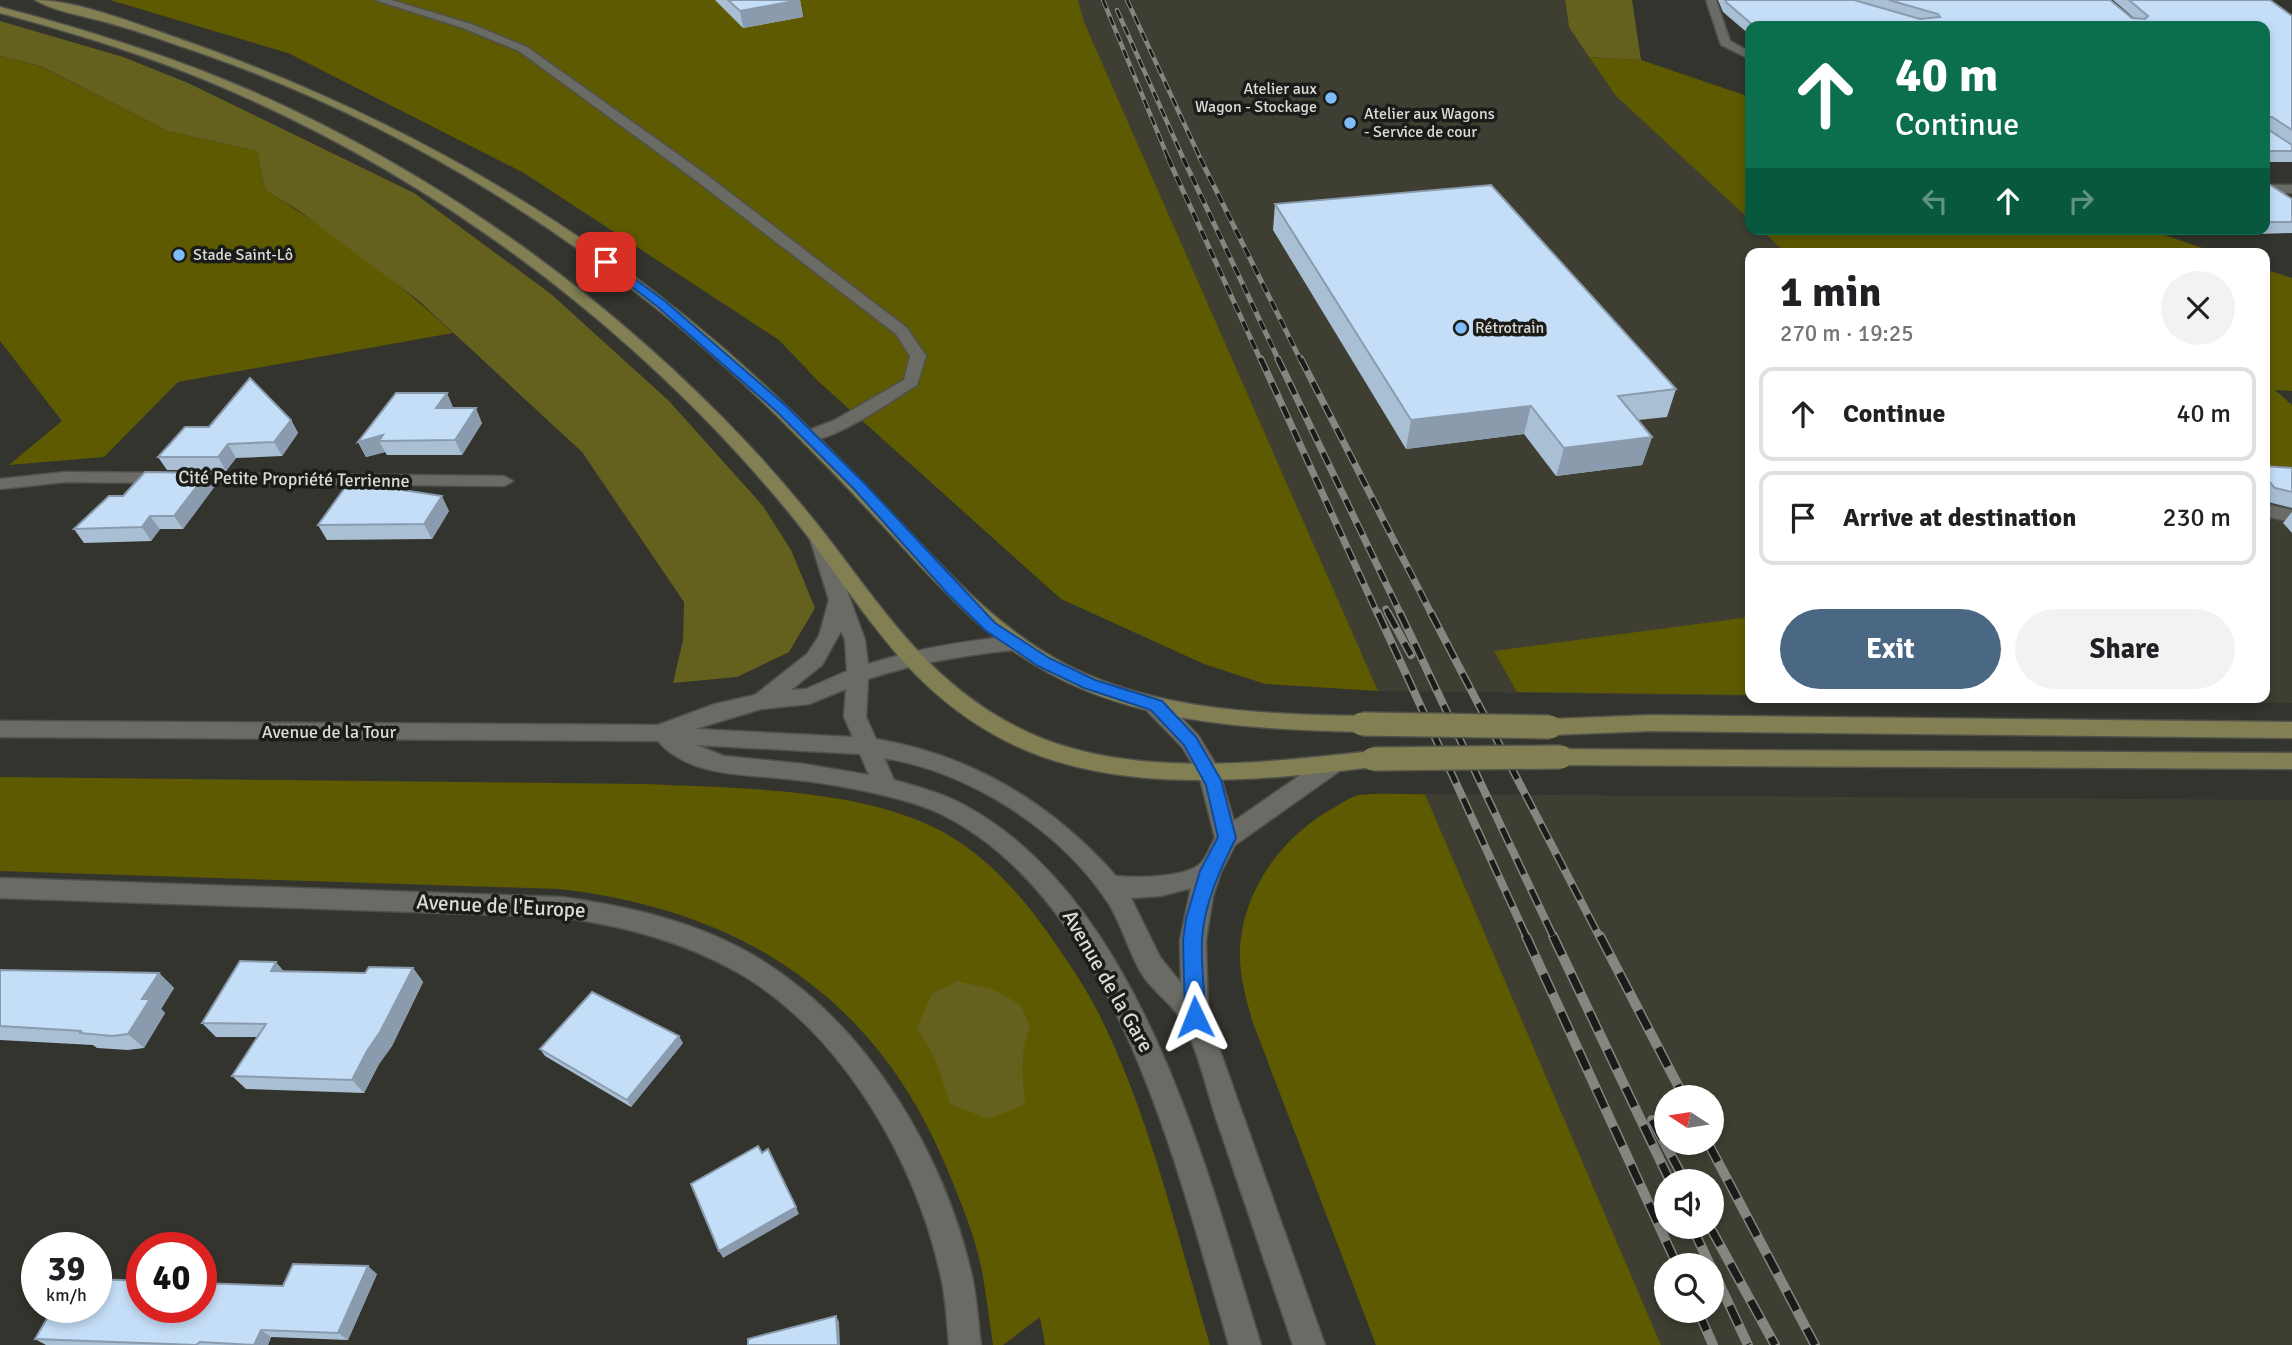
<!DOCTYPE html>
<meta charset="utf-8">
<style>
body{margin:0;font-family:Signika,sans-serif;background:#f2f2f2;color:#202124;height:100vh;display:flex;flex-direction:column;font-size:26px;white-space:nowrap}
*{box-sizing:border-box;margin:0}
p{font-size:23px;color:#757577}
.icon{flex:none;width:38px;height:38px;fill:none;stroke:currentColor;stroke-width:2;stroke-linecap:round;stroke-linejoin:round}
.map{position:relative;flex:1;overflow:hidden}
.details{position:absolute;left:1745px;top:248px;width:525px;height:455px;display:flex;flex-direction:column;background:#fff;border-radius:14px;box-shadow:0 4px 10px #0003}
.details>*{flex:none}
.top-card{position:absolute;left:1745px;top:21px;width:525px;height:214px;border-radius:14px;box-shadow:0 4px 10px #0003;background:#0b6e4f;color:#fff;overflow:hidden}
.needle{width:46px;rotate:282deg}
.tools{position:absolute;left:1654px;top:1085px;display:grid;gap:14px}
.tools a{display:grid;place-items:center;width:70px;height:70px;border-radius:50%;background:#fff;box-shadow:0 4px 10px #0003;font-size:35px}
.speed{position:absolute;left:21px;top:1232px;display:flex;gap:14px;font-size:35px;font-weight:700;text-align:center}
.speed>*{display:grid;place-content:center;width:91px;height:91px;border-radius:50%;background:#fff;box-shadow:0 4px 10px #0003;line-height:1}
.speed small{font-size:18px;font-weight:400}
.speed .limit{border:10px solid #d22;background:#fff;color:#111}
.pin{position:absolute;display:grid;place-items:center;width:60px;height:60px;color:#fff;margin:-30px;border-radius:14px;box-shadow:0 4px 10px #0006}
.me{position:absolute;width:77px;margin:-38px;rotate:358deg;stroke-linejoin:round;filter:drop-shadow(0 0 5px #0008)}
.turn{display:flex;align-items:center;gap:24px;height:147px;padding:0 35px;font-size:32px}
.turn .icon{width:91px;height:91px;stroke-width:2.5}
.turn b{display:block;font-size:49px;line-height:60px}
.lanes{display:flex;align-items:center;height:66px;padding:0 35px;background:#0003;justify-content:center;gap:35px;direction:ltr}
.lanes .off{opacity:.35}
.round{display:grid;place-items:center;flex:none;width:74px;height:74px;border-radius:37px;background:#f2f2f2}
.overview{display:flex;align-items:center;justify-content:space-between;height:119px;padding:0 35px}
h1{font-size:42px;font-weight:700;line-height:52px}
.primary-button{display:flex;gap:14px;margin-top:auto;padding:14px 35px}
.primary-button a{flex:1;height:80px;border-radius:42px;background:#4a6784;color:#fff;font-size:28px;font-weight:700;line-height:80px;text-align:center}
.primary-button a+a{background:#f2f2f2;color:#202124}
ul{padding:0;list-style:none}
li{display:flex;align-items:center;gap:21px;height:94px;margin:0 14px 10px;padding:0 21px;border:4px solid #e0e0e0;border-radius:14px}
li div{flex:1}
li b{display:block;font-size:26px}
li em{font-style:normal}
.map>svg:first-child{display:block}
.built{fill:#3e3e32;fill-rule:evenodd}
.green{fill:#5e5a02}
.forest{fill:#64611e}
.lines{fill:none;stroke-linecap:round;stroke-linejoin:round}
.minor-casing{stroke:#51514c;stroke-width:3}
.tertiary-casing{stroke:#51514c;stroke-width:3}
.primary-casing{stroke:#51514c;stroke-width:3}
.minor{fill:#6b6b65;fill-rule:evenodd}
.tertiary{fill:#6b6b65;fill-rule:evenodd}
.primary{fill:#828052;fill-rule:evenodd}
.rail-far4-casing{stroke:#868681;stroke-width:4.5}
.rail-far3-casing{stroke:#868681;stroke-width:5}
.rail-far2-casing{stroke:#868681;stroke-width:7}
.rail-far1-casing{stroke:#868681;stroke-width:8}
.rail-casing{stroke:#868681;stroke-width:10}
.rail-far4{stroke:#1b1b19;stroke-width:2.5;stroke-dasharray:9;stroke-linecap:butt}
.rail-far3{stroke:#1b1b19;stroke-width:3.5;stroke-dasharray:10;stroke-linecap:butt}
.rail-far2{stroke:#1b1b19;stroke-width:4.5;stroke-dasharray:13;stroke-linecap:butt}
.rail-far1{stroke:#1b1b19;stroke-width:5;stroke-dasharray:17;stroke-linecap:butt}
.rail{stroke:#1b1b19;stroke-width:7;stroke-dasharray:21;stroke-linecap:butt}
.primary-bridge-casing{stroke:#51514c;stroke-width:26;stroke-linecap:butt}
.primary-bridge{stroke:#828052;stroke-width:23}
.wall{fill:#a9bfd4}
.shaded-wall{fill:#8a9bad}
.building{fill:#c5def7;stroke:#8a9bad;stroke-width:2}
.route{fill:#1a73e8;stroke:#114b97;stroke-width:2}
.poi-dot{fill:#7ebdf9;stroke:#1b1b19;stroke-width:2.5}
.labels{text-anchor:middle;dominant-baseline:central;stroke-width:7;stroke-linejoin:round;paint-order:stroke}
.far-poi-label{font-size:16px;fill:#dadad7;stroke:#1b1b19;text-anchor:start}
.street-label{font-size:18px;fill:#dadad7;stroke:#1b1b19}
.near-street-label{font-size:21px;fill:#dadad7;stroke:#1b1b19}
</style>
<div class="map">
<svg width="2292" height="1345" viewBox="0 0 2292 1345">
<rect width="100%" height="100%" fill="#34342e"/>
<!-- built -->
<g class="built">
<polygon points="1078,0 1565,0 1569,27 1616,96 1750,220 1750,229 1760,229 1787,254 1750,254 1750,696 1378,691 1084,22"/>
<polygon points="2265,472 2292,473 2292,703 1903,698 2264,698"/>
<path d="M1425,794L2292,800V1345H1661ZM1666,1097H1712V1143H1666ZM1666,1181H1712V1227H1666ZM1666,1265H1712V1311H1666Z"/>
</g>
<!-- green -->
<g class="green">
<polygon points="110,0 1078,0 1084,22 1378,691 1265,684 1204,664 1061,599 819,382 779,340 524,173 288,53"/>
<path d="M0,56L39,66L168,131L257,151L265,190C332,231 396,280 453,333L178,382L104,457L9,465L62,421L0,341Z"/>
<polygon points="1589,57 1641,60 1750,97 1750,220 1616,96"/>
<polygon points="1760,229 2147,229 2220,254 1787,254"/>
<polygon points="2264,269 2292,278 2292,391 2275,390 2292,405 2292,473 2265,472"/>
<polygon points="1750,617 1750,695 1517,692 1494,651"/>
<path d="M0,777L645,784C733,788 847,788 927,824C978,847 1016,888 1048,933C1066,959 1085,986 1099,1014C1150,1116 1177,1235 1210,1345H1045L1040,1317L1003,1345H993C989,1319 986,1292 981,1266C974,1234 961,1202 948,1171C877,997 743,910 559,889L0,871Z"/>
<path d="M1425,794L1661,1345H1376L1253,1023C1246,999 1239,975 1240,950C1243,888 1284,834 1337,806C1342,803 1349,798 1356,796C1374,792 1405,795 1425,794Z"/>
</g>
<!-- forest -->
<g class="forest">
<polygon points="1565,0 1632,0 1641,60 1589,57 1569,27"/>
<polygon points="0,21 123,57 188,83 414,193 551,294 669,401 763,506 791,550 815,608 789,652 737,677 673,683 683,640 684,602 582,452 418,300 298,210 265,190 257,151 168,131 40,66 0,56"/>
<path d="M957,981L994,990L1021,1005L1030,1027C1020,1052 1022,1076 1025,1104L989,1119L950,1104L936,1061L917,1027L932,994Z"/>
</g>
<g class="lines">
<defs>
<g id="minor">
<path d="M375,0H391L471,24L527,47L704,173L907,328L926,356L917,385C894,399 828,446 804,440L801,436L804,432L835,420L904,380L910,356L896,334L694,179L519,51L463,28Z"/>
<polygon points="1706,0 1716,0 1730,41 1750,52 1750,59 1721,45"/>
<rect x="2264" y="185" width="28" height="8"/>
<polygon points="65,472 504,476 513,481 504,486 65,482 0,489 0,479"/>
<polygon points="2264,504 2292,510 2292,522 2264,516"/>
<path d="M0,878L561,897C628,906 699,922 758,958C867,1024 944,1153 972,1276C977,1299 978,1322 981,1345H949C947,1322 946,1299 941,1277C917,1162 841,1031 737,972C682,941 623,926 561,917L0,898Z"/>
</g>
<path id="tertiary" d="M819,533L828,539L865,640L868,664C916,649 963,641 1014,636L1021,638L1024,643L1021,648L1014,650C963,655 917,663 868,679L866,717L876,739C972,755 1052,804 1116,876C1137,878 1188,878 1202,862C1207,855 1211,845 1215,838L1199,775L1182,747L1148,712L1145,706L1148,700L1156,698L1164,700L1198,735L1218,768L1234,821L1325,758L1333,755L1341,758L1344,764L1341,770L1235,845L1221,872L1213,896L1206,940L1208,1017L1325,1345H1293C1268,1271 1243,1198 1218,1124C1208,1095 1198,1050 1184,1024C1174,1004 1151,991 1140,971C1128,949 1122,926 1109,904C1061,830 970,772 884,758L894,780C918,787 942,793 964,805C1140,899 1206,1168 1261,1345H1229C1178,1173 1117,901 941,814C916,802 887,796 860,790C836,785 811,781 787,779C744,774 689,777 658,741L0,737V721L658,725L715,704L755,695L807,654L819,636L829,600L810,539ZM841,631L845,640L847,671L806,689L791,690L822,665ZM846,689L844,717L853,737L695,729L761,709L809,704ZM696,745L860,754L869,775L804,764L724,756ZM1191,888L1180,940L1181,983L1160,957L1131,898L1161,896Z"/>
<g id="primary">
<path d="M35,0C76,0 137,24 177,38C399,115 605,233 775,395C818,436 860,479 901,523C951,576 999,629 1065,664C1156,711 1262,714 1362,716L1370,718L1373,724L1370,730L1362,732C1257,729 1144,725 1049,673C986,639 945,593 897,541C863,504 829,468 794,433C704,341 604,262 495,194C405,138 306,90 206,55C174,44 142,32 109,23C85,16 56,12 35,0Z"/>
<path d="M0,7C87,30 174,57 256,93C440,175 611,298 748,444C780,478 810,514 838,551C891,621 936,686 1017,727C1122,781 1261,763 1373,751L1381,753L1384,759L1381,765L1373,767C1256,781 1109,797 1000,738C917,693 878,632 824,558C798,522 769,488 740,456C604,307 433,182 249,99C169,62 85,36 0,13Z"/>
<polygon points="1652,715 2292,722 2292,738 1652,731 1550,735 1542,733 1539,727 1542,721 1550,719"/>
<polygon points="1561,749 2292,753 2292,769 1561,765 1553,763 1550,757 1553,751"/>
</g>
</defs>
<!-- minor casing -->
<use href="#minor" class="minor-casing"/>
<!-- tertiary casing -->
<use href="#tertiary" class="tertiary-casing"/>
<!-- primary casing -->
<use href="#primary" class="primary-casing"/>
<!-- minor -->
<use href="#minor" class="minor"/>
<!-- tertiary -->
<use href="#tertiary" class="tertiary"/>
<!-- primary -->
<use href="#primary" class="primary"/>
<defs>
<g id="rail-far4">
<polyline points="1103,0 1169,160"/>
<polyline points="1127,0 1201,160"/>
<polyline points="1117,10 1184,160"/>
</g>
<g id="rail-far3">
<polyline points="1168,158 1261,361"/>
<polyline points="1183,158 1279,361"/>
<polyline points="1200,158 1301,361"/>
</g>
<g id="rail-far2">
<polyline points="1261,359 1378,615"/>
<polyline points="1278,359 1401,615"/>
<polyline points="1301,359 1432,615"/>
<polyline points="1386,609 1389,615"/>
</g>
<g id="rail-far1">
<polyline points="1378,613 1527,938"/>
<polyline points="1388,613 1411,655"/>
<polyline points="1400,613 1554,938"/>
<polyline points="1431,613 1600,938"/>
</g>
<g id="rail">
<polyline points="1526,936 1677,1265"/>
<polyline points="1553,936 1670,1181"/>
<polyline points="1600,936 1684,1097"/>
<polyline points="1652,1120 1685,1181"/>
<polyline points="1708,1143 1815,1345"/>
<polyline points="1692,1227 1710,1265"/>
<polyline points="1710,1227 1775,1345"/>
<polyline points="1712,1268 1748,1345"/>
<polyline points="1698,1311 1713,1345"/>
</g>
</defs>
<!-- rail-far4 casing -->
<use href="#rail-far4" class="rail-far4-casing"/>
<!-- rail-far3 casing -->
<use href="#rail-far3" class="rail-far3-casing"/>
<!-- rail-far2 casing -->
<use href="#rail-far2" class="rail-far2-casing"/>
<!-- rail-far1 casing -->
<use href="#rail-far1" class="rail-far1-casing"/>
<!-- rail casing -->
<use href="#rail" class="rail-casing"/>
<!-- rail-far4 -->
<use href="#rail-far4" class="rail-far4"/>
<!-- rail-far3 -->
<use href="#rail-far3" class="rail-far3"/>
<!-- rail-far2 -->
<use href="#rail-far2" class="rail-far2"/>
<!-- rail-far1 -->
<use href="#rail-far1" class="rail-far1"/>
<!-- rail -->
<use href="#rail" class="rail"/>
<defs>
<g id="primary-bridge">
<polyline points="1362,724 1550,727"/>
<polyline points="1373,759 1561,757"/>
</g>
</defs>
<!-- primary-bridge casing -->
<use href="#primary-bridge" class="primary-bridge-casing"/>
<!-- primary-bridge -->
<use href="#primary-bridge" class="primary-bridge"/>
</g>
<!-- wall -->
<g class="wall">
<polygon points="715,0 800,0 803,17 743,28"/>
<polygon points="1718,0 2110,0 2132,18 2134,18 2113,0 2270,0 2292,16 2292,162 2264,162 2264,26 1750,26 1750,35 1723,12"/>
<polygon points="2264,181 2292,199 2292,233 2258,234 2253,231 2230,232 2226,229 2264,229"/>
<polygon points="1275,204 1676,389 1667,417 1638,420 1652,437 1642,465 1556,476 1524,434 1406,449 1273,230"/>
<polygon points="453,407 452,408 482,423 462,455 387,455 385,452 366,457 358,442"/>
<polygon points="291,420 298,433 282,456 236,458 226,471 167,470 158,457 209,427"/>
<polygon points="2264,466 2292,468 2292,508 2264,501"/>
<polygon points="215,486 183,529 160,529 151,541 84,543 74,529"/>
<polygon points="449,511 432,539 327,540 318,525"/>
<polygon points="2292,512 2292,533 2283,523"/>
<polygon points="413,968 423,982 392,1046 379,1064 364,1093 246,1089 232,1076 257,1037 216,1037 202,1023 284,971 365,973"/>
<polygon points="0,970 159,973 174,988 161,1009 165,1013 144,1048 128,1050 97,1048 93,1045 0,1040"/>
<polygon points="683,1043 631,1107 545,1056 540,1049"/>
<polygon points="377,1274 348,1340 271,1337 268,1345 46,1345 35,1339 283,1286"/>
</g>
<!-- shaded-wall -->
<g class="shaded-wall">
<polygon points="800,0 803,17 743,28 740,11"/>
<polygon points="447,393 453,407 442,423 436,408"/>
<polygon points="1531,406 1524,434 1406,449 1411,420"/>
<polygon points="476,408 482,423 462,455 455,440"/>
<polygon points="291,420 298,433 282,456 274,442"/>
<polygon points="383,435 379,441 385,452 366,457 358,442"/>
<polygon points="1652,437 1642,465 1556,476 1564,448"/>
<polygon points="228,444 236,458 226,471 218,457"/>
<polygon points="207,473 215,486 183,529 174,516"/>
<polygon points="442,496 449,511 432,539 424,524"/>
<polygon points="150,516 160,529 151,541 142,527"/>
<polygon points="276,962 288,976 271,971"/>
<polygon points="413,968 423,982 392,1046 379,1064 364,1093 352,1080 367,1051"/>
<polygon points="159,973 174,988 161,1009 165,1013 144,1048 128,1034 142,999"/>
<polygon points="679,1036 683,1043 631,1107 627,1100"/>
<polygon points="796,1207 799,1214 723,1258 719,1251"/>
<polygon points="368,1266 377,1274 348,1340 338,1333"/>
<polygon points="836,1316 839,1322 840,1345 838,1345"/>
<polygon points="261,1330 271,1337 268,1345 254,1345"/>
</g>
<!-- building -->
<g class="building">
<polygon points="728,0 800,0 740,11"/>
<polygon points="1725,0 1854,0 1920,19 1940,17 1938,14 1889,0 2110,0 2132,18 2145,19 2148,16 2129,0 2270,0 2292,16 2292,130 2272,117 2269,117 2269,130 2292,145 2292,151 2264,151 2264,26 1754,26 1726,2"/>
<polygon points="2264,181 2292,199 2292,222 2264,222"/>
<polygon points="1491,185 1676,389 1618,396 1652,437 1564,448 1531,406 1411,420 1275,204"/>
<polygon points="250,378 291,420 274,442 228,444 218,457 158,457 185,427 209,427"/>
<polygon points="396,393 447,393 436,408 476,408 455,440 379,441 383,435 358,442"/>
<polygon points="2264,466 2292,468 2292,492 2275,488 2264,476"/>
<polygon points="145,472 207,473 174,516 150,516 142,527 74,529 109,496 123,496"/>
<polygon points="349,482 442,496 424,524 318,525"/>
<polygon points="240,961 276,962 271,971 365,973 369,967 413,968 380,1032 367,1051 352,1080 232,1076 266,1024 202,1023"/>
<polygon points="0,970 159,973 142,999 150,999 128,1034 112,1036 80,1033 81,1031 0,1026"/>
<polygon points="592,992 679,1036 627,1100 540,1049"/>
<polygon points="758,1146 762,1153 768,1149 796,1207 719,1251 691,1184"/>
<polygon points="293,1264 368,1266 338,1333 261,1330 254,1345 200,1342 196,1345 35,1339 54,1307 96,1307 96,1279 142,1281 142,1307 201,1307 201,1283 283,1286"/>
<polygon points="836,1316 838,1345 748,1345 748,1339"/>
</g>
<!-- route -->
<path class="route" d="M602,260H609L666,302L785,405L864,483L995,623L1049,658L1095,680L1162,701L1196,737L1221,780L1236,838C1220,869 1204,904 1202,940C1201,966 1204,992 1206,1017L1203,1023L1195,1026L1188,1023L1185,1017L1183,940L1186,919L1200,871L1218,837L1206,785L1184,745L1151,710L1084,688L1038,666L985,630L948,594L854,489L776,411L658,307L602,264Z"/>
<!-- markers -->
<g class="poi-dot">
<circle cx="1331" cy="98" r="7"/>
<circle cx="1350" cy="123" r="7"/>
<circle cx="179" cy="255" r="7"/>
<circle cx="1461" cy="328" r="7"/>
</g>
<g class="labels">
<!-- far-poi labels -->
<g class="far-poi-label">
<text x="1317" y="89" text-anchor="end">Atelier aux<tspan x="1317" dy="18">Wagon - Stockage</tspan></text>
<text x="1364" y="114">Atelier aux Wagons<tspan x="1364" dy="18">- Service de cour</tspan></text>
<text x="193" y="255">Stade Saint-Lô</text>
<text x="1475" y="328">Rétrotrain</text>
</g>
<!-- street labels -->
<g class="street-label">
<text transform="translate(294 479) rotate(1)">Cité Petite Propriété Terrienne</text>
<text x="329" y="732">Avenue de la Tour</text>
</g>
<!-- near-street labels -->
<g class="near-street-label">
<text transform="translate(501 906) rotate(3)">Avenue de l'Europe</text>
<text transform="translate(1108 981) rotate(60)">Avenue de la Gare</text>
</g>
</g>
</svg>
<div class="tools">
<a><svg class="needle" viewBox="-14 -14 28 28"><path d="M0-13l5 13h-10z" fill="#e53935"/><path d="M0 13l5-13h-10z" fill="#757577"/></svg></a>
<a><svg class="icon" aria-label="sound" viewBox="0 0 24 24"><path d="M4 9h4l5-4v14l-5-4H4zM17 9q2 3 0 6"/></svg></a>
<a><svg class="icon" aria-label="search" viewBox="0 0 24 24"><circle cx="10" cy="10" r="6"/><path d="M15 15l6 6"/></svg></a>
</div>
<div class="speed"><div>39<small>km/h</small></div><div class="limit">40</div></div>
<div class="pin" style="left:606px;top:262px;background:#d93025"><svg class="icon" aria-label="arrive" viewBox="0 0 24 24"><path d="M6 21V4h12l-3 4 3 4H6"/></svg></div>
<svg class="me" style="left:1195px;top:1017px" viewBox="-20 -20 40 40"><path d="M0-17L14 15 0 8-14 15z" fill="#1a73e8" stroke="#fff" stroke-width="4"/></svg>
<div class="top-card">
<div class="turn"><svg class="icon" aria-label="ahead" viewBox="0 0 24 24"><path d="M12 20V5M6 11l6-6 6 6"/></svg><div><b>40 m</b>Continue</div></div>
<div class="lanes"><svg class="icon off" aria-label="left" viewBox="0 0 24 24"><path d="M17 20v-9H6M10 6l-5 5 5 5"/></svg><svg class="icon" aria-label="ahead" viewBox="0 0 24 24"><path d="M12 20V5M6 11l6-6 6 6"/></svg><svg class="icon off" aria-label="right" viewBox="0 0 24 24"><path d="M7 20v-9h11M14 6l5 5-5 5"/></svg></div>
</div>
<section class="details">
<div class="overview"><div><h1>1 min</h1><p>270 m · 19:25</p></div><a class="round"><svg class="icon" aria-label="close" viewBox="0 0 24 24"><path d="M6 6l12 12M18 6L6 18"/></svg></a></div>
<ul>
<li><svg class="icon" aria-label="ahead" viewBox="0 0 24 24"><path d="M12 20V5M6 11l6-6 6 6"/></svg><div><b>Continue</b></div><em>40 m</em></li>
<li><svg class="icon" aria-label="arrive" viewBox="0 0 24 24"><path d="M6 21V4h12l-3 4 3 4H6"/></svg><div><b>Arrive at destination</b></div><em>230 m</em></li>
</ul>
<div class="primary-button"><a>Exit</a><a>Share</a></div>
</section>
</div>
